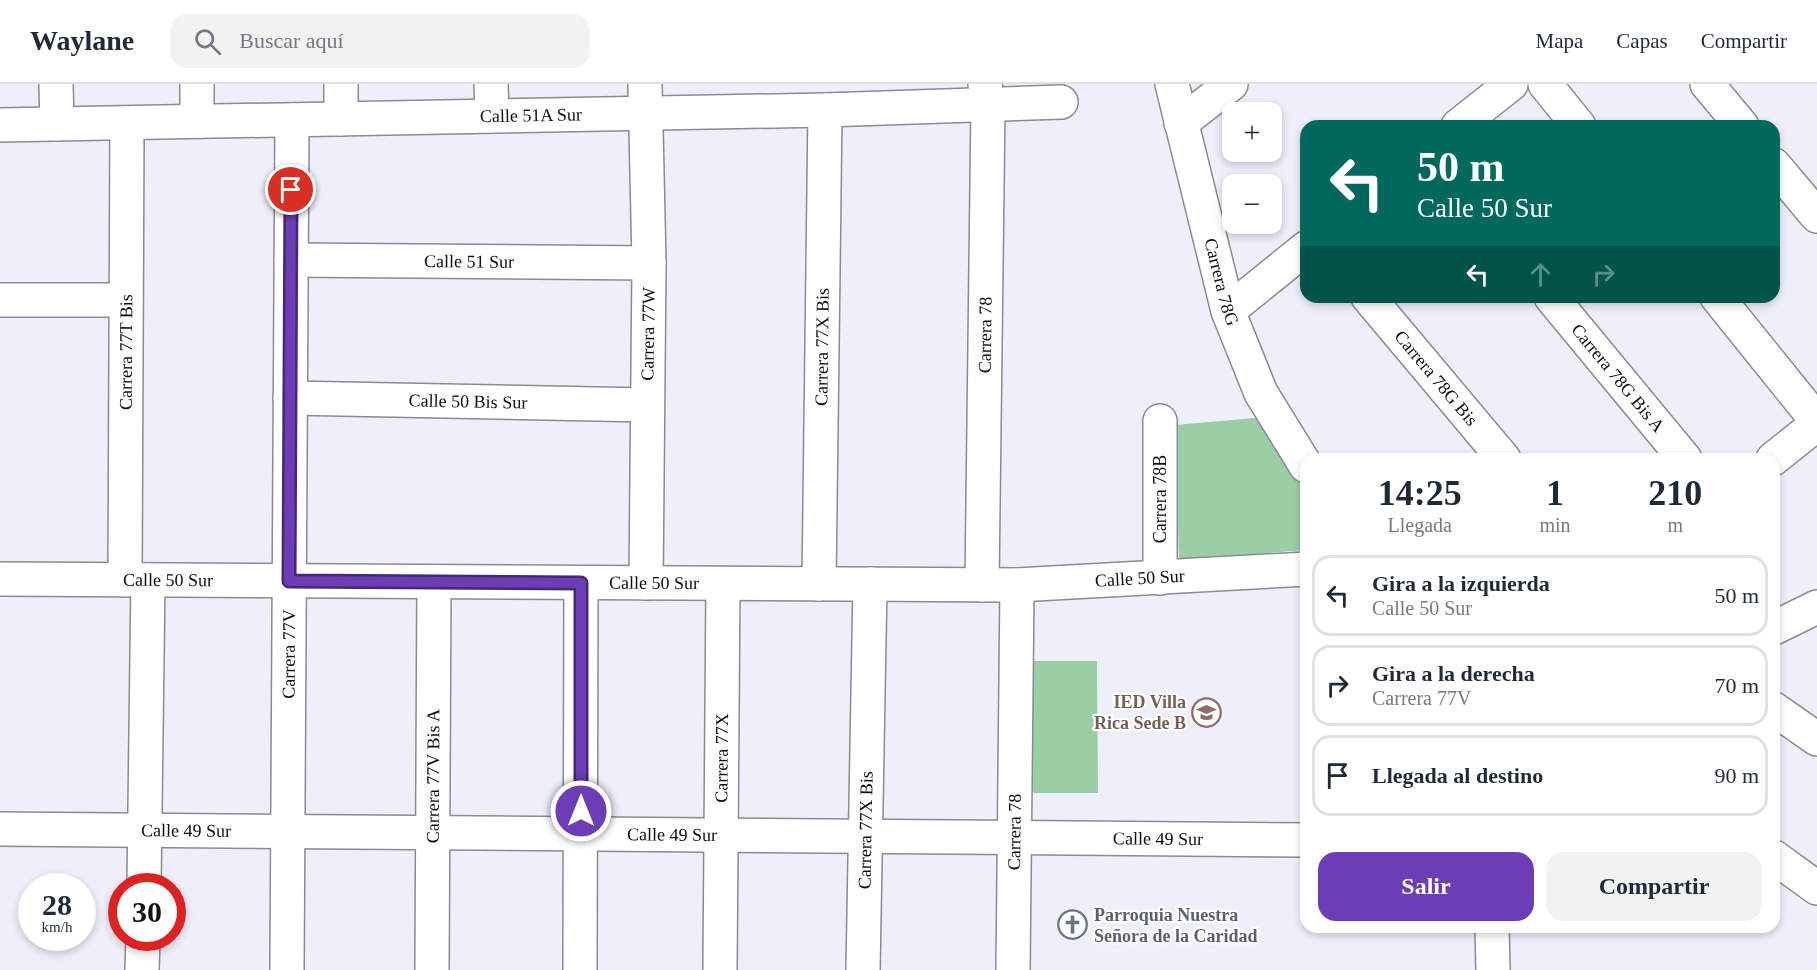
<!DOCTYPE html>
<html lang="es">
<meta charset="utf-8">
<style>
body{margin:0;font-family:"Times New Roman",serif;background:#f2f2f3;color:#1f2937;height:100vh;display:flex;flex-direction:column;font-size:22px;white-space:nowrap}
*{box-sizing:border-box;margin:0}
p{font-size:20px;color:#747a83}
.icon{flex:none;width:33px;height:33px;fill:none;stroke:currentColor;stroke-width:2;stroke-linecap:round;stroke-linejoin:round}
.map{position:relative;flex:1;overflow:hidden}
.side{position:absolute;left:1300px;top:369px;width:480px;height:480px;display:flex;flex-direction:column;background:#fff;border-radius:18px;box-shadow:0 3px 9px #0003}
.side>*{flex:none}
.hud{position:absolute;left:1300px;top:36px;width:480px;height:183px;border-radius:18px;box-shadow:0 3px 9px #0003;background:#00695c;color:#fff;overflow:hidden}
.fabs{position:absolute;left:1222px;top:18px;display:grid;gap:12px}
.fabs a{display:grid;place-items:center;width:60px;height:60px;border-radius:12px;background:#fff;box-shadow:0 3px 9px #0003;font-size:30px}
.speed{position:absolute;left:18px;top:789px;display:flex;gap:12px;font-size:30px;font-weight:700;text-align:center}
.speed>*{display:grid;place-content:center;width:78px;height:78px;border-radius:50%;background:#fff;box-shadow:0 3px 9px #0003;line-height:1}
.speed small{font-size:15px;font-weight:400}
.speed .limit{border:9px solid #d22;background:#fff;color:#111}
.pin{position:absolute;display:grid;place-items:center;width:51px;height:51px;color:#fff;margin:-26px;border:3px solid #fff;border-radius:50%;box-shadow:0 2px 6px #0007}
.me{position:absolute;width:66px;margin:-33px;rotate:0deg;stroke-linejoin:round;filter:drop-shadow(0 0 4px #0008)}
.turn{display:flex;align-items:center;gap:21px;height:126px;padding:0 18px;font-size:27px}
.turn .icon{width:78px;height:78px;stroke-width:2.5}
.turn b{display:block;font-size:42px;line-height:51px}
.lanes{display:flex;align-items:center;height:57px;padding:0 18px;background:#0003;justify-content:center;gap:30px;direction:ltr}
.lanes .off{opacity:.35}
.eta{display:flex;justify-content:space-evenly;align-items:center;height:102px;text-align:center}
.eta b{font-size:36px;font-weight:700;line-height:42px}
.primary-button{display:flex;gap:12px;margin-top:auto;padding:12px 18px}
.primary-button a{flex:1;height:69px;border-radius:18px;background:#6b3eb5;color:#fff;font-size:24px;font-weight:700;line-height:69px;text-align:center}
.primary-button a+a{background:#f2f2f3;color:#1f2937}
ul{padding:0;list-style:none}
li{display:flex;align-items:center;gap:18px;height:81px;margin:0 12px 9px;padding:0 6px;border:3px solid #e0e1e3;border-radius:18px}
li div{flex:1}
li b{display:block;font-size:22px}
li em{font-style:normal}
header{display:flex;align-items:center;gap:36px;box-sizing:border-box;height:84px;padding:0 30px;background:#fff;border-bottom:2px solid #e0e1e3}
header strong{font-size:28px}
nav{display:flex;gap:33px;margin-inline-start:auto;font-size:21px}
.search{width:420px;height:54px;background:#f2f2f3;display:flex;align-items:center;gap:15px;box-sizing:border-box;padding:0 21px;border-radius:18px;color:#747a83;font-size:22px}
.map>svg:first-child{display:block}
.green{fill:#9acfa6}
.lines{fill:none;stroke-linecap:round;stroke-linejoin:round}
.minor-casing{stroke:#8a8a95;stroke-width:36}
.minor{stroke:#fff;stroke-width:33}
.route-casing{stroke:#462876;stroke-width:15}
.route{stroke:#6b3eb5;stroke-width:10}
.labels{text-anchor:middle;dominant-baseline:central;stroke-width:4.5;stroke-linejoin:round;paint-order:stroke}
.street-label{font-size:18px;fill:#0c0c10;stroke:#fdfdfd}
.education-label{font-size:18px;font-weight:bold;fill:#785e54;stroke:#fdfdfd;text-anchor:end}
.worship-label{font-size:18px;font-weight:bold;fill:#5b616d;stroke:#fdfdfd;text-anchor:start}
</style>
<header>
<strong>Waylane</strong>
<div class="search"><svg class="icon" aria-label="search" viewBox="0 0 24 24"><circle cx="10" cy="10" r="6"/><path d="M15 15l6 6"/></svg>Buscar aquí</div>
<nav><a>Mapa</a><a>Capas</a><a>Compartir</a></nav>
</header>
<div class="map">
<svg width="1817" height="886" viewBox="0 0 1817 886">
<rect width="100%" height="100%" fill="#efeffb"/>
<!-- green -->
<g class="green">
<polygon points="1255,334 1306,399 1306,466 1179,476 1175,341"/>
<polygon points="1031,577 1097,577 1098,709 1032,709"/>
</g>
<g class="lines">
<defs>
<g id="minor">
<polyline points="56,0 57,40"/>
<polyline points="197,0 197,37"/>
<polyline points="341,0 341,35"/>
<polyline points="491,0 492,32"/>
<polyline points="645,0 649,179 646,499"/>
<path id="s1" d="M1172,0L1228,227L1261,309L1306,382"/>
<polyline points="1545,0 1579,42"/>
<polyline points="1707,0 1742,42"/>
<polyline points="1181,39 1231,0"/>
<path id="s2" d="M0,41L825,26L1061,18"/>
<polyline points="1458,42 1511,0"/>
<polyline points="1774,81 1817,132"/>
<path id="s3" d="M291,176L649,179"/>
<path id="s4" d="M1368,213L1504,375"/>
<path id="s5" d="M1551,213L1685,375"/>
<polyline points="1717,213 1817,337"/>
<polyline points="0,216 126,216"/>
<polyline points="1228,227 1306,164"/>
<path id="s6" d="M290,314L647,321"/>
<polyline points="1160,337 1160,494"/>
<polyline points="1773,375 1817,340"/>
<path id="s7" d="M0,495L1017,501L1306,485"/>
<path id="s8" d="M125,496L127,39"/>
<path id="s9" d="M819,500L825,26"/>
<path id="s10" d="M982,501L988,21L985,0"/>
<polyline points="1774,544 1817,523"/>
<polyline points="1774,625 1817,655"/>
<path id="s11" d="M0,745L1306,756"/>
<polyline points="1774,773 1817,804"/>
<polyline points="144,802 148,496"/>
<polyline points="1492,843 1493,886"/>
<polyline points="142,886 143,854"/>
<path id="s12" d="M287,886L292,36"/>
<path id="s13" d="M432,886L434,498"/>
<polyline points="580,886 581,499"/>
<path id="s14" d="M720,886L723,500"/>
<path id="s15" d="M863,886L870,500"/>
<path id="s16" d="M1013,886L1017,501"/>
</g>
</defs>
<!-- minor casing -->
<use href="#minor" class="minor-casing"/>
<!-- minor -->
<use href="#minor" class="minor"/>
</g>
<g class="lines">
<defs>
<polyline id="route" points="291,106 289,497 581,499 581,727"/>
</defs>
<!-- route casing -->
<use href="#route" class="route-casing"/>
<!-- route -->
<use href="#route" class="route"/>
</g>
<!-- icons -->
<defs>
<symbol id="school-ring" viewBox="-11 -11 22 22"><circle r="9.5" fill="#fdfdfd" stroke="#8d6e63" stroke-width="1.5"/><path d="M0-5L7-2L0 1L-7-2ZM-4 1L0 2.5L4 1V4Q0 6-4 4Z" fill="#8d6e63"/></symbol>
<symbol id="church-ring" viewBox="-11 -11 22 22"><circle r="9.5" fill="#fdfdfd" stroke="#6b7280" stroke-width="1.5"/><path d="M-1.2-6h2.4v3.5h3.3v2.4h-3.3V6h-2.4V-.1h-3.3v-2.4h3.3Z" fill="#6b7280"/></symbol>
</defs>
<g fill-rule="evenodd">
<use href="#school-ring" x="1190" y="612" width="33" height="33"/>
<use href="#church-ring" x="1056" y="824" width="33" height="33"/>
</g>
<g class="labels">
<!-- street labels -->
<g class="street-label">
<text stroke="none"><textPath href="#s2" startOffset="531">Calle 51A Sur</textPath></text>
<text stroke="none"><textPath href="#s3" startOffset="178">Calle 51 Sur</textPath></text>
<text stroke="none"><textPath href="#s1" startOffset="204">Carrera 78G</textPath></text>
<text transform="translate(648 250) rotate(-89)">Carrera 77W</text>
<text stroke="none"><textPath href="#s10" startOffset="250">Carrera 78</textPath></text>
<text stroke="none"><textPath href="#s9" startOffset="237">Carrera 77X Bis</textPath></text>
<text stroke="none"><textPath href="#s8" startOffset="228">Carrera 77T Bis</textPath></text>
<text stroke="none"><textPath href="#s4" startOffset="106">Carrera 78G Bis</textPath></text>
<text stroke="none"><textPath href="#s5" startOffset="105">Carrera 78G Bis A</textPath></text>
<text stroke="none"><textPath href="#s6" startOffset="178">Calle 50 Bis Sur</textPath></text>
<text transform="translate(1160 415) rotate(-90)">Carrera 78B</text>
<text stroke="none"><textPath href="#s7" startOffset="1140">Calle 50 Sur</textPath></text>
<text stroke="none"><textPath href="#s7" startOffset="168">Calle 50 Sur</textPath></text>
<text stroke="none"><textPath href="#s7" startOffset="654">Calle 50 Sur</textPath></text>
<text stroke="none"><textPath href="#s12" startOffset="316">Carrera 77V</textPath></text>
<text stroke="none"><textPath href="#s14" startOffset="212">Carrera 77X</textPath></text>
<text stroke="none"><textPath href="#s13" startOffset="194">Carrera 77V Bis A</textPath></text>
<text stroke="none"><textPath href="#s11" startOffset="186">Calle 49 Sur</textPath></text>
<text stroke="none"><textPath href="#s15" startOffset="140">Carrera 77X Bis</textPath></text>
<text stroke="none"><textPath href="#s16" startOffset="138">Carrera 78</textPath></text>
<text stroke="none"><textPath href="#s11" startOffset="672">Calle 49 Sur</textPath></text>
<text stroke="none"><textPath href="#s11" startOffset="1158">Calle 49 Sur</textPath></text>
</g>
<!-- education labels -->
<g class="education-label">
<text x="1186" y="618">IED Villa<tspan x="1186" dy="21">Rica Sede B</tspan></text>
</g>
<!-- worship labels -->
<g class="worship-label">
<text x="1094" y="831">Parroquia Nuestra<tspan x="1094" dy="21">Señora de la Caridad</tspan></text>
</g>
</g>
</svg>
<div class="fabs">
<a>+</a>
<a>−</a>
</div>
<div class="speed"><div>28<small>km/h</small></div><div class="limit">30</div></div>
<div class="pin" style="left:291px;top:106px;background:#d93025"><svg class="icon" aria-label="arrive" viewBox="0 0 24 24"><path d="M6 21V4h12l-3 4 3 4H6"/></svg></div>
<svg class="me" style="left:581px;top:727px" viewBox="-20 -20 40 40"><circle r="17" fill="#6b3eb5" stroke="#fff" stroke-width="3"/><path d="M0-11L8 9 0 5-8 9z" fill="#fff"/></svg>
<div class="hud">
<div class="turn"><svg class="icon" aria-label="left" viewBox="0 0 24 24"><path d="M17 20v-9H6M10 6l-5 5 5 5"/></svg><div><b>50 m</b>Calle 50 Sur</div></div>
<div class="lanes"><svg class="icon" aria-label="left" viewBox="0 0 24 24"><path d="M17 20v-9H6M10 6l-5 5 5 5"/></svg><svg class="icon off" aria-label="ahead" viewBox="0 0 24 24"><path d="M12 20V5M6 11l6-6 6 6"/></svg><svg class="icon off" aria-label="right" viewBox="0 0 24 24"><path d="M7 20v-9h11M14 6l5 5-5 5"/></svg></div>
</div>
<section class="side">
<div class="eta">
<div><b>14:25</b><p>Llegada</p></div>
<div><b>1</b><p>min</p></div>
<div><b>210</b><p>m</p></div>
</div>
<ul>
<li><svg class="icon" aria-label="left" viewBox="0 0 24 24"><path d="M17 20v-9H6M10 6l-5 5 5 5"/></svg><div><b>Gira a la izquierda</b><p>Calle 50 Sur</p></div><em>50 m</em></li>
<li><svg class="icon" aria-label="right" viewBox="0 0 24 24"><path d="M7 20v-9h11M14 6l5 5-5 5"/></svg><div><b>Gira a la derecha</b><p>Carrera 77V</p></div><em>70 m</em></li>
<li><svg class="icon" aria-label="arrive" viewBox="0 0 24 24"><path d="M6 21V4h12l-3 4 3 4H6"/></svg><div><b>Llegada al destino</b></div><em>90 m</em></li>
</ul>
<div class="primary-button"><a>Salir</a><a>Compartir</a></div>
</section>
</div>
